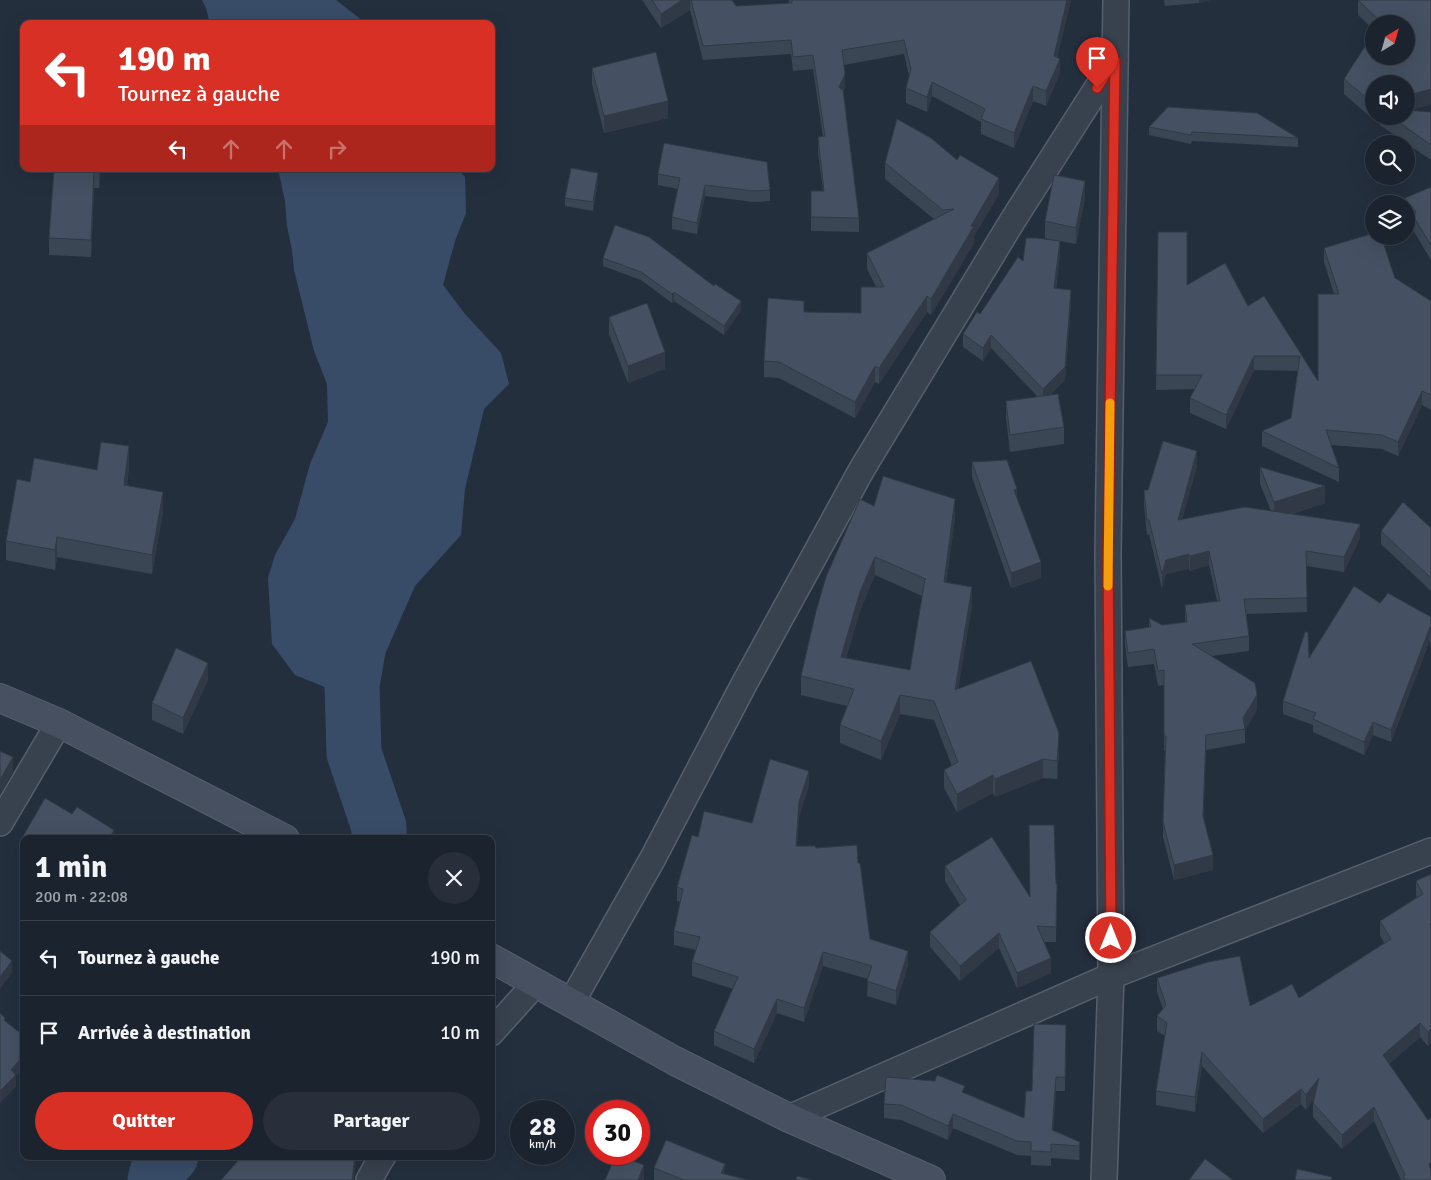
<!DOCTYPE html>
<html lang="fr">
<meta charset="utf-8">
<style>
body{margin:0;font-family:Signika,sans-serif;background:#282f3a;color:#f1f3f6;height:100vh;display:flex;flex-direction:column;font-size:19px;white-space:nowrap}
*{box-sizing:border-box;margin:0}
p{font-size:16px;color:#a0a4aa}
.icon{flex:none;width:28px;height:28px;fill:none;stroke:currentColor;stroke-width:2;stroke-linecap:round;stroke-linejoin:round}
.map{position:relative;flex:1;overflow:hidden}
.details{position:absolute;left:20px;top:835px;width:475px;height:325px;display:flex;flex-direction:column;background:#1b232e;border-radius:10px;box-shadow:0 5px 20px #0002,0 0 0 1px #39404a}
.details>*{flex:none}
.hud{position:absolute;left:20px;top:20px;width:475px;height:152px;border-radius:10px;box-shadow:0 5px 20px #0002,0 0 0 1px #39404a;background:#d93025;color:#fff;overflow:hidden}
.needle{width:32px;rotate:37deg}
.fabs{position:absolute;left:1365px;top:15px;display:grid;gap:10px}
.fabs a{display:grid;place-items:center;width:50px;height:50px;border-radius:50%;background:#1b232e;box-shadow:0 5px 20px #0002,0 0 0 1px #39404a;font-size:25px}
.speed{position:absolute;left:510px;top:1100px;display:flex;gap:10px;font-size:25px;font-weight:700;text-align:center}
.speed>*{display:grid;place-content:center;width:65px;height:65px;border-radius:50%;background:#1b232e;box-shadow:0 5px 20px #0002,0 0 0 1px #39404a;line-height:1}
.speed small{font-size:12px;font-weight:400}
.speed .limit{border:8px solid #d22;background:#fff;color:#111}
.pin{position:absolute;display:grid;place-items:center;width:42px;height:42px;color:#fff;margin:-51px -21px;border-radius:50% 50% 50% 0;rotate:-45deg;box-shadow:0 0 5px #0007}
.pin .icon{rotate:45deg}
.me{position:absolute;width:55px;margin:-28px;rotate:0deg;stroke-linejoin:round;filter:drop-shadow(0 0 4px #0008)}
.turn{display:flex;align-items:center;gap:18px;height:105px;padding:0 15px;font-size:22px}
.turn .icon{width:65px;height:65px;stroke-width:2.5}
.turn b{display:block;font-size:35px;line-height:42px}
.lanes{display:flex;align-items:center;height:48px;padding:0 15px;background:#0003;justify-content:center;gap:25px;direction:ltr}
.lanes .off{opacity:.35}
.round{display:grid;place-items:center;flex:none;width:52px;height:52px;border-radius:26px;background:#282f3a}
.summary{display:flex;align-items:center;justify-content:space-between;height:85px;padding:0 15px}
h1{font-size:30px;font-weight:700;line-height:38px}
.action{display:flex;gap:10px;margin-top:auto;padding:10px 15px}
.action a{flex:1;height:58px;border-radius:30px;background:#d93025;color:#fff;font-size:20px;font-weight:700;line-height:58px;text-align:center}
.action a+a{background:#282f3a;color:#f1f3f6}
ul{padding:0;list-style:none}
li{display:flex;align-items:center;gap:15px;height:75px;padding:0 15px;border-top:1px solid #39404a}
li div{flex:1}
li b{display:block;font-size:19px}
li em{font-style:normal}
.map>svg:first-child{display:block}
.water{fill:#394c67}
.lines{fill:none;stroke-linecap:round;stroke-linejoin:round}
.river{stroke:#394c67;stroke-width:55}
.street-casing{stroke:#565f6c;stroke-width:28}
.secondary-casing{stroke:#565f6c;stroke-width:30}
.street{stroke:#38414e;stroke-width:25}
.secondary{stroke:#465061;stroke-width:28}
.wall{fill:#3b4654;fill-rule:evenodd}
.shaded-wall{fill:#303945}
.building{fill:#455162;stroke:#303945;fill-rule:evenodd}
.route-casing{stroke:#8d1f18;stroke-width:12}
.route{stroke:#d93025;stroke-width:9}
.slow{stroke:#f59e0b;stroke-width:9}
</style>
<div class="map">
<svg width="1431" height="1180" viewBox="0 0 1431 1180">
<rect width="100%" height="100%" fill="#242f3e"/>
<!-- water -->
<g class="water">
<polygon points="202,0 336,0 367,24 210,24 206,8"/>
<polygon points="278,169 458,169 465,177 466,213 455,241 443,285 465,314 501,353 509,384 484,409 465,489 461,535 415,586 386,652 373,675 352,685 327,688 295,675 272,644 268,578 275,555 295,519 310,464 328,422 327,384 314,351 294,270 292,250 287,226 285,201"/>
</g>
<g class="lines">
<!-- river -->
<g class="river">
<polyline points="365,610 352,685 354,753 379,827 379,839"/>
<polyline points="155,1180 158,1169 171,1156"/>
</g>
<defs>
<g id="street">
<polyline points="0,823 59,723"/>
<polyline points="571,1003 653,858 743,686 862,469 1013,220 1115,60"/>
<polyline points="491,1033 536,983"/>
<polyline points="789,1118 1111,976 1431,851"/>
<polyline points="369,1180 379,1162 383,1156"/>
<polyline points="1104,1180 1111,976 1108,553 1116,0"/>
</g>
<g id="secondary">
<polyline points="0,698 59,723 285,839"/>
<polyline points="491,958 675,1061 789,1118 931,1180"/>
</g>
</defs>
<!-- street casing -->
<use href="#street" class="street-casing"/>
<!-- secondary casing -->
<use href="#secondary" class="secondary-casing"/>
<!-- street -->
<use href="#street" class="street"/>
<!-- secondary -->
<use href="#secondary" class="secondary"/>
</g>
<!-- wall -->
<g class="wall">
<polygon points="642,0 732,0 736,6 789,3 789,0 1071,0 1057,58 1060,73 1046,106 1033,101 1014,148 981,134 981,122 932,96 927,112 906,103 906,88 909,76 904,54 844,65 845,88 843,92 859,218 859,232 811,231 811,191 823,191 818,152 818,137 823,137 813,69 793,71 791,54 703,60 690,10 661,28"/>
<polygon points="1164,0 1210,0 1199,3 1165,6"/>
<path d="M1358,0H1431V104L1408,111L1431,112V160L1380,125V118L1374,120L1344,94V79L1406,24H1374V30L1358,15ZM1374,84L1406,116H1374Z"/>
<polygon points="592,68 668,118 604,133 592,84"/>
<polygon points="1149,127 1298,138 1298,147 1192,141 1191,144 1149,135"/>
<polygon points="885,163 999,194 974,236 974,243 931,315 927,312 879,384 875,382 855,418 779,378 764,377 764,361 804,312 861,313 876,287 867,269 867,253 934,219 885,179"/>
<polygon points="101,169 99,188 94,188 91,257 49,255 49,238 53,180"/>
<polygon points="658,174 770,190 770,201 754,202 705,196 697,234 672,229 672,217 678,189 658,185"/>
<polygon points="598,182 593,211 565,206 565,198"/>
<polygon points="1431,187 1431,260 1413,230 1413,222 1406,214 1406,204 1405,204 1405,198"/>
<polygon points="1085,198 1076,244 1060,241 1060,254 1056,289 1071,303 1065,380 1050,395 1064,427 1064,444 1010,452 1006,418 1006,401 1038,397 991,348 983,361 963,347 963,334 980,314 1023,261 1057,241 1045,238 1045,221"/>
<polygon points="615,225 741,310 724,335 674,301 672,303 641,280 603,266 603,258"/>
<polygon points="1158,232 1187,285 1248,306 1264,296 1318,381 1334,294 1324,262 1324,248 1395,278 1431,301 1431,410 1422,405 1398,456 1382,449 1331,445 1339,468 1339,482 1262,446 1262,431 1291,418 1298,371 1254,370 1226,429 1190,413 1190,398 1195,389 1156,390"/>
<polygon points="609,317 665,369 628,383 609,334"/>
<polygon points="972,462 1017,498 1041,578 1011,588 972,477"/>
<polygon points="129,465 127,486 163,512 152,574 57,557 55,570 6,560 6,541 30,482"/>
<polygon points="1197,466 1182,519 1271,511 1260,484 1260,467 1325,503 1292,514 1360,538 1344,572 1306,566 1307,612 1246,614 1249,636 1249,651 1212,656 1257,710 1245,730 1245,743 1206,750 1203,818 1213,870 1174,880 1163,837 1165,751 1164,751 1164,685 1158,686 1154,664 1128,667 1125,646 1125,631 1149,627 1149,618 1162,625 1185,622 1185,605 1217,601 1209,565 1190,571 1189,569 1166,574 1162,589 1149,534 1147,535 1144,505 1144,490 1148,490"/>
<path d="M874,506L955,518L946,582L972,605L958,689L1059,752L1057,779L1043,778L995,797L993,793L957,812L944,788V770L952,766L934,720L900,714L881,760L840,743V725L847,706L801,695V676ZM875,575L922,596L910,670L846,658L860,611Z"/>
<polygon points="1431,528 1431,591 1381,544 1381,531"/>
<polygon points="1380,603 1431,617 1431,647 1430,640 1391,742 1373,735 1364,755 1313,732 1313,725 1283,714 1283,701 1309,658"/>
<polygon points="208,680 183,734 152,720 152,703"/>
<polygon points="809,785 799,817 797,846 816,848 858,863 870,939 908,965 896,1005 867,996 868,979 823,966 804,1022 777,1013 754,1063 714,1045 714,1031 733,989 692,976 692,962 696,950 674,945 674,931 680,902 677,901 677,887 752,823"/>
<polygon points="72,814 114,839 24,839 24,853 22,852 22,838"/>
<polygon points="945,866 1030,897 1057,884 1056,942 1043,942 1051,973 1017,988 999,948 960,981 930,947 930,932 960,905 945,881"/>
<polygon points="1431,874 1428,1046 1420,1037 1389,1064 1431,1180 1401,1180 1374,1121 1342,1149 1313,1117 1313,1103 1314,1099 1306,1110 1301,1104 1263,1133 1202,1066 1195,1112 1156,1105 1156,1091 1165,1036 1157,1031 1157,1016 1163,1009 1157,992 1157,978 1250,1006 1299,998 1384,943 1380,935 1380,921 1417,897 1416,895 1416,881"/>
<polygon points="1066,1025 1065,1091 1056,1091 1053,1130 1080,1142 1080,1156 1079,1160 1051,1158 1051,1166 1031,1165 1031,1156 1017,1155 953,1128 948,1140 901,1120 884,1118 884,1104 965,1093 1024,1118 1032,1091"/>
<polygon points="654,1168 725,1174 748,1180 654,1180"/>
</g>
<!-- shaded-wall -->
<g class="shaded-wall">
<polygon points="682,0 690,0 690,10 661,28 661,14"/>
<polygon points="1067,0 1071,0 1054,71 1054,56"/>
<polygon points="1199,0 1210,0 1199,3"/>
<polygon points="1060,59 1060,73 1046,106 1046,91"/>
<polygon points="845,74 845,88 839,102 839,87"/>
<polygon points="932,82 932,96 927,112 927,97"/>
<polygon points="1033,86 1033,101 1014,148 1014,133"/>
<polygon points="1431,89 1431,104 1406,111 1406,96"/>
<polygon points="668,101 668,118 604,133 604,116"/>
<polygon points="1374,116 1380,116 1380,118 1374,120"/>
<polygon points="99,169 101,169 99,188"/>
<polygon points="94,171 94,188 91,257 91,240"/>
<polygon points="598,173 598,182 593,211 593,202"/>
<polygon points="999,178 999,194 974,236 974,243 931,315 931,299 971,226"/>
<polygon points="1085,181 1085,198 1076,244 1076,228"/>
<polygon points="705,185 705,196 697,234 697,223"/>
<polygon points="1060,241 1060,254 1054,301 1054,288"/>
<polygon points="1071,290 1071,303 1065,380 1043,402 1043,389"/>
<polygon points="674,292 674,301 672,303 672,294"/>
<polygon points="927,296 927,312 879,384 879,368"/>
<polygon points="741,301 741,310 724,335 724,326"/>
<polygon points="991,335 991,348 983,361 983,348"/>
<polygon points="665,352 665,369 628,383 628,366"/>
<polygon points="1254,356 1254,370 1226,429 1226,415"/>
<polygon points="875,366 875,382 855,418 855,402"/>
<polygon points="1422,391 1422,405 1398,456 1398,442"/>
<polygon points="129,446 129,465 124,505 124,485"/>
<polygon points="1197,451 1197,466 1178,535 1178,520"/>
<polygon points="1325,486 1325,503 1274,519 1274,502"/>
<polygon points="1017,489 1017,504 1014,490"/>
<polygon points="163,492 163,512 152,574 152,555"/>
<polygon points="955,499 955,518 944,600 944,582"/>
<polygon points="1360,524 1360,538 1344,572 1344,557"/>
<polygon points="57,537 57,557 55,570 55,550"/>
<polygon points="1209,551 1209,565 1190,571 1190,556"/>
<polygon points="1189,554 1189,569 1166,574 1162,589 1162,574 1166,560"/>
<polygon points="875,557 875,575 860,611 841,676 841,657 860,592"/>
<polygon points="1041,562 1041,578 1011,588 1011,573"/>
<polygon points="972,587 972,605 955,709 955,690"/>
<polygon points="1430,627 1430,640 1391,742 1391,730"/>
<polygon points="208,663 208,680 183,734 183,718"/>
<polygon points="900,695 900,714 881,760 881,741"/>
<polygon points="1257,695 1257,710 1245,730 1243,718"/>
<polygon points="1373,722 1373,735 1364,755 1364,742"/>
<polygon points="1059,733 1059,752 1057,779 1057,761"/>
<polygon points="1206,735 1206,750 1203,830 1203,816"/>
<polygon points="13,757 13,772 0,795 0,780"/>
<polygon points="1043,759 1043,778 995,797 995,779"/>
<polygon points="809,771 809,785 799,817 796,860 796,846 799,802"/>
<polygon points="993,775 993,793 957,812 957,794"/>
<polygon points="114,830 114,839 109,839"/>
<polygon points="1213,855 1213,870 1174,880 1174,865"/>
<polygon points="999,933 999,948 960,981 960,966"/>
<polygon points="908,951 908,965 896,1005 896,991"/>
<polygon points="823,952 823,966 804,1022 804,1008"/>
<polygon points="1051,958 1051,973 1017,988 1017,973"/>
<polygon points="12,961 12,973 0,989 0,977"/>
<polygon points="777,999 777,1013 754,1063 754,1049"/>
<polygon points="1420,1023 1420,1037 1383,1069 1383,1055"/>
<polygon points="1431,1029 1431,1043 1428,1046 1428,1032"/>
<polygon points="1202,1052 1202,1066 1195,1112 1195,1097"/>
<polygon points="24,1055 24,1068 16,1077 16,1087 0,1103 0,1091 11,1070"/>
<polygon points="1056,1077 1056,1091 1052,1144 1052,1130"/>
<polygon points="1319,1078 1319,1092 1306,1110 1306,1095"/>
<polygon points="1301,1089 1301,1104 1263,1133 1263,1119"/>
<polygon points="1374,1107 1374,1121 1342,1149 1342,1135"/>
<polygon points="953,1114 953,1128 948,1140 948,1126"/>
<polygon points="1080,1142 1080,1156 1079,1160 1079,1146"/>
<polygon points="355,1156 359,1156 356,1160 354,1180 352,1180"/>
<polygon points="725,1164 724,1180 721,1173"/>
<polygon points="644,1165 644,1180 638,1180"/>
</g>
<!-- building -->
<g class="building">
<polygon points="652,0 682,0 661,14"/>
<polygon points="691,0 732,0 736,6 792,3 792,0 1067,0 1054,56 1060,59 1046,91 1033,86 1014,133 981,119 985,109 932,82 927,97 906,88 911,69 904,40 842,50 845,74 839,87 843,90 859,218 811,217 811,191 824,191 818,137 825,136 813,55 793,57 791,40 703,46"/>
<polygon points="1358,0 1431,0 1431,89 1406,96 1406,84 1374,84 1374,104 1344,79 1371,37 1374,35 1374,56 1406,56 1406,24 1383,24"/>
<polygon points="656,52 668,101 604,116 592,68"/>
<polygon points="1168,107 1257,113 1298,138 1192,132 1191,135 1149,127"/>
<polygon points="1406,110 1431,112 1431,145 1390,116 1406,116"/>
<polygon points="897,119 931,138 957,160 960,155 999,178 971,226 974,226 931,299 927,296 879,368 875,366 855,402 779,362 764,361 768,298 804,301 804,312 861,313 861,287 884,287 867,253 954,209 943,210 885,163"/>
<polygon points="664,143 767,162 770,190 754,191 705,185 697,223 672,217 680,178 658,174"/>
<polygon points="571,168 598,173 593,202 565,198"/>
<polygon points="54,169 99,169 99,172 94,171 91,240 49,238"/>
<polygon points="1054,175 1085,181 1076,228 1045,221"/>
<polygon points="1431,187 1431,245 1413,216 1416,212 1405,198"/>
<polygon points="615,225 649,237 714,286 715,284 741,301 724,326 674,292 672,294 641,272 603,258"/>
<polygon points="1158,232 1187,232 1187,285 1225,263 1248,306 1264,296 1318,381 1318,294 1339,294 1324,248 1374,233 1374,236 1381,236 1395,278 1431,301 1431,395 1422,391 1398,442 1382,435 1326,430 1339,468 1262,431 1291,418 1300,356 1254,356 1226,415 1190,398 1202,375 1156,375"/>
<polygon points="1026,238 1037,238 1060,241 1054,288 1071,290 1065,367 1043,389 991,335 983,348 963,334 977,312 980,314 1018,257 1023,261"/>
<polygon points="647,303 665,352 628,366 609,317"/>
<polygon points="1058,394 1064,427 1010,435 1006,401"/>
<polygon points="1163,441 1197,451 1178,520 1245,507 1360,524 1344,557 1306,551 1307,598 1244,599 1249,636 1192,644 1255,683 1257,695 1243,718 1245,729 1206,735 1203,816 1213,855 1174,865 1163,822 1166,736 1164,736 1164,670 1158,671 1154,649 1128,653 1125,631 1151,627 1149,618 1162,625 1187,622 1185,605 1220,601 1209,551 1190,556 1189,554 1166,560 1162,574 1149,520 1147,520 1144,490 1148,490"/>
<polygon points="101,442 129,446 124,485 163,492 152,555 57,537 55,550 6,541 17,479 30,482 34,458 97,470"/>
<polygon points="1007,460 1017,489 1014,490 1041,562 1011,573 972,462"/>
<polygon points="1260,467 1325,486 1274,502"/>
<path d="M883,476L955,499L944,582L972,587L955,690L1031,661L1059,733L1057,761L1043,759L995,779L993,775L957,794L944,770L958,762L934,701L900,695L881,741L840,725L854,689L801,676L816,611L826,577L860,499L874,506ZM875,557L926,579H925L910,670L841,657L860,592Z"/>
<polygon points="1403,502 1431,528 1431,578 1381,531"/>
<polygon points="1354,586 1380,603 1388,593 1431,617 1431,634 1430,627 1391,730 1373,722 1364,742 1313,719 1316,713 1283,701 1305,632 1308,632 1309,658"/>
<polygon points="176,648 208,663 183,718 152,703"/>
<polygon points="0,751 13,757 0,780"/>
<polygon points="770,759 809,771 799,802 796,846 815,846 816,848 857,845 858,863 860,863 870,939 908,951 896,991 867,981 872,966 823,952 804,1008 777,999 754,1049 714,1031 738,977 692,962 700,937 674,931 683,889 677,887 692,835 698,837 704,811 752,823"/>
<polygon points="45,798 72,814 77,807 114,830 109,839 24,839 22,838"/>
<polygon points="1029,825 1054,825 1056,884 1057,884 1056,927 1037,926 1051,958 1017,973 999,933 960,966 930,932 966,900 945,866 992,837 1030,897"/>
<polygon points="1431,874 1431,924 1430,924 1431,926 1431,1029 1428,1032 1420,1023 1383,1055 1428,1120 1431,1118 1431,1163 1429,1164 1431,1171 1431,1180 1405,1180 1403,1176 1405,1175 1374,1107 1342,1135 1313,1103 1319,1078 1306,1095 1301,1089 1263,1119 1202,1052 1195,1097 1156,1091 1167,1023 1157,1016 1166,1005 1157,978 1208,962 1240,956 1250,1006 1292,984 1299,998 1391,939 1380,921 1423,894 1416,881"/>
<polygon points="0,951 12,961 0,977"/>
<polygon points="0,1013 5,1018 4,1020 24,1036 24,1055 11,1070 16,1075 0,1091"/>
<polygon points="1034,1024 1066,1025 1065,1077 1056,1077 1052,1130 1080,1142 1079,1146 1051,1144 1051,1152 1031,1151 1031,1142 1017,1141 953,1114 948,1126 901,1105 884,1104 886,1077 935,1081 937,1075 965,1086 962,1092 1024,1118 1026,1091 1032,1091"/>
<polygon points="666,1140 725,1164 721,1173 748,1180 684,1180 654,1168"/>
<polygon points="616,1154 644,1165 638,1180 605,1180"/>
<polygon points="242,1156 355,1156 352,1180 221,1180"/>
<polygon points="1205,1159 1233,1180 1189,1180"/>
<polygon points="1297,1169 1332,1177 1331,1180 1295,1180"/>
<polygon points="797,1176 812,1180 796,1180"/>
</g>
<g class="lines">
<defs>
<polyline id="route" points="1097,88 1115,60 1108,553 1111,938"/>
</defs>
<!-- route casing -->
<use href="#route" class="route-casing"/>
<!-- route -->
<use href="#route" class="route"/>
<!-- slow -->
<polyline class="slow" points="1108,586 1110,403"/>
</g>
</svg>
<div class="fabs">
<a><svg class="needle" viewBox="-14 -14 28 28"><path d="M0-13l5 13h-10z" fill="#e53935"/><path d="M0 13l5-13h-10z" fill="#a0a4aa"/></svg></a>
<a><svg class="icon" aria-label="sound" viewBox="0 0 24 24"><path d="M4 9h4l5-4v14l-5-4H4zM17 9q2 3 0 6"/></svg></a>
<a><svg class="icon" aria-label="search" viewBox="0 0 24 24"><circle cx="10" cy="10" r="6"/><path d="M15 15l6 6"/></svg></a>
<a><svg class="icon" aria-label="layers" viewBox="0 0 24 24"><path d="M12 4l9 5-9 5-9-5zM3 14l9 5 9-5"/></svg></a>
</div>
<div class="speed"><div>28<small>km/h</small></div><div class="limit">30</div></div>
<div class="pin" style="left:1097px;top:88px;background:#d93025"><svg class="icon" aria-label="arrive" viewBox="0 0 24 24"><path d="M6 21V4h12l-3 4 3 4H6"/></svg></div>
<svg class="me" style="left:1111px;top:938px" viewBox="-20 -20 40 40"><circle r="17" fill="#d93025" stroke="#fff" stroke-width="3"/><path d="M0-11L8 9 0 5-8 9z" fill="#fff"/></svg>
<div class="hud">
<div class="turn"><svg class="icon" aria-label="left" viewBox="0 0 24 24"><path d="M17 20v-9H6M10 6l-5 5 5 5"/></svg><div><b>190 m</b>Tournez à gauche</div></div>
<div class="lanes"><svg class="icon" aria-label="left" viewBox="0 0 24 24"><path d="M17 20v-9H6M10 6l-5 5 5 5"/></svg><svg class="icon off" aria-label="ahead" viewBox="0 0 24 24"><path d="M12 20V5M6 11l6-6 6 6"/></svg><svg class="icon off" aria-label="ahead" viewBox="0 0 24 24"><path d="M12 20V5M6 11l6-6 6 6"/></svg><svg class="icon off" aria-label="right" viewBox="0 0 24 24"><path d="M7 20v-9h11M14 6l5 5-5 5"/></svg></div>
</div>
<section class="details">
<div class="summary"><div><h1>1 min</h1><p>200 m · 22:08</p></div><a class="round"><svg class="icon" aria-label="close" viewBox="0 0 24 24"><path d="M6 6l12 12M18 6L6 18"/></svg></a></div>
<ul>
<li><svg class="icon" aria-label="left" viewBox="0 0 24 24"><path d="M17 20v-9H6M10 6l-5 5 5 5"/></svg><div><b>Tournez à gauche</b></div><em>190 m</em></li>
<li><svg class="icon" aria-label="arrive" viewBox="0 0 24 24"><path d="M6 21V4h12l-3 4 3 4H6"/></svg><div><b>Arrivée à destination</b></div><em>10 m</em></li>
</ul>
<div class="action"><a>Quitter</a><a>Partager</a></div>
</section>
</div>
